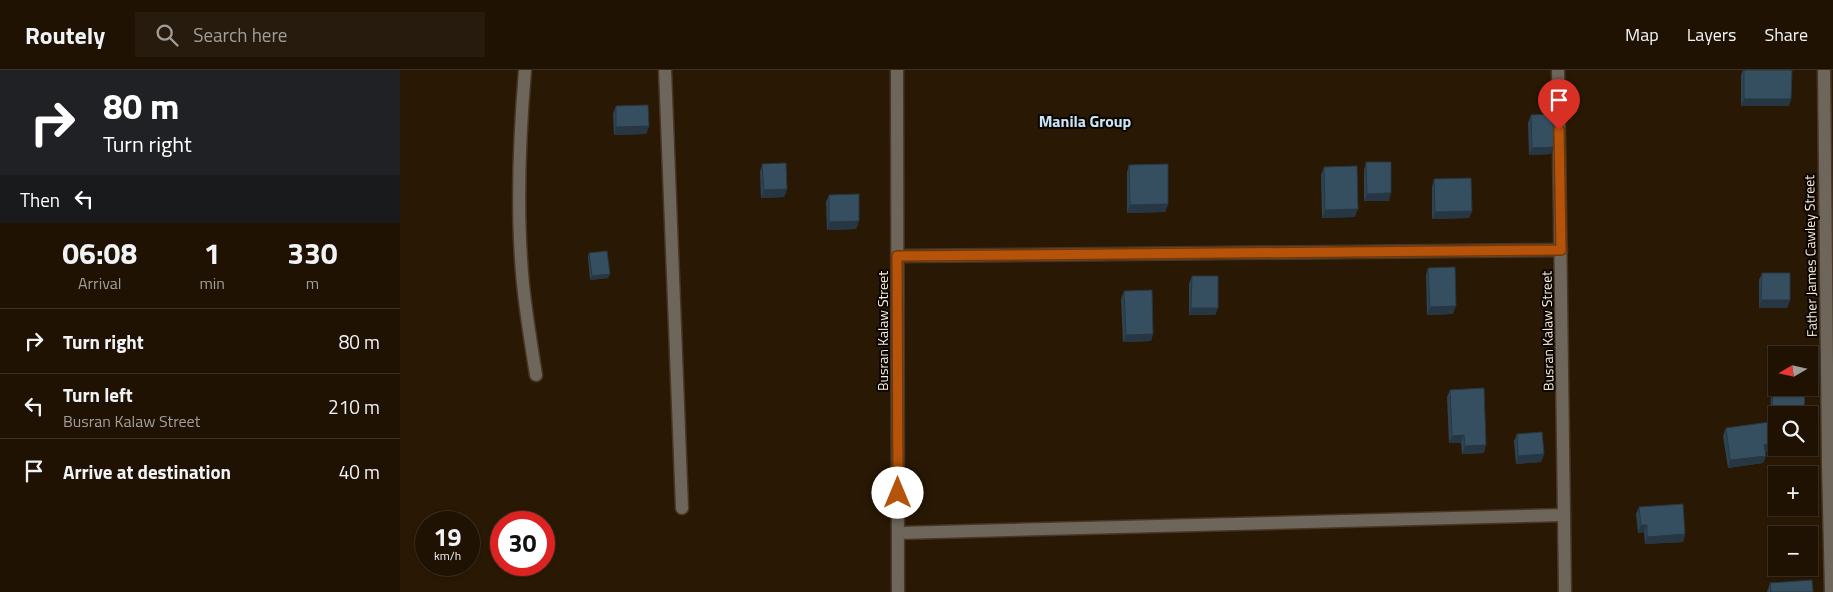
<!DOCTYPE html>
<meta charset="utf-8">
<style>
body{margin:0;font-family:"Titillium Web",sans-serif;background:#271b0d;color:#f1f3f6;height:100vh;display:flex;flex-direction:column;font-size:19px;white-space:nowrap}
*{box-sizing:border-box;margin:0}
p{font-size:16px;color:#a19e9a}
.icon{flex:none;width:28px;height:28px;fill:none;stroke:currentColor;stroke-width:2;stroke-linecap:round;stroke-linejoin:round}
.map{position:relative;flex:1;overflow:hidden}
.sheet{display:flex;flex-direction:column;background:#1f1203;width:400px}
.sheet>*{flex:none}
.top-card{background:#202124;color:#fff;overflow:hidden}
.needle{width:32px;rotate:261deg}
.controls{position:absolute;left:1368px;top:276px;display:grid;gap:10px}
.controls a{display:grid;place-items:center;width:50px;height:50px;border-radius:0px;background:#1f1203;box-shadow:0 1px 4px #0004,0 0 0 1px #3c3225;font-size:25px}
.speed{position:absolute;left:15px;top:441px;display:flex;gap:10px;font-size:25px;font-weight:700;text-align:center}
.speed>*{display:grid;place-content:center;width:65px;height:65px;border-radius:50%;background:#1f1203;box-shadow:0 1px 4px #0004,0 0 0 1px #3c3225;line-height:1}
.speed small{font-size:12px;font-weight:400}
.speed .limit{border:8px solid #d22;background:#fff;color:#111}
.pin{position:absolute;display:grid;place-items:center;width:42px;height:42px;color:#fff;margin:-51px -21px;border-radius:50% 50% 50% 0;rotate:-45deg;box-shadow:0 0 5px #0007}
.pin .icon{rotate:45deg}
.me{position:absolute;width:55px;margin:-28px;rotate:0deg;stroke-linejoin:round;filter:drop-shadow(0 0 4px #0008)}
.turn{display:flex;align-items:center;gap:18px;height:105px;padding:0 20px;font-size:22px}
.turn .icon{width:65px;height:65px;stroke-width:2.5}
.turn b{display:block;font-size:35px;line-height:42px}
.then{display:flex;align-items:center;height:48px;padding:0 20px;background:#0003;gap:10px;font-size:19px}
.eta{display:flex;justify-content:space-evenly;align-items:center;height:85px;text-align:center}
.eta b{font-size:30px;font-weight:700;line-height:35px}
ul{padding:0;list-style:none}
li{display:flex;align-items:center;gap:15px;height:65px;padding:0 20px;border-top:1px solid #3c3225}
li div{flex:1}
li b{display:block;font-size:19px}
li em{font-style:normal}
header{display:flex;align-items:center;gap:30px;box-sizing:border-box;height:70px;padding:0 25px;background:#1f1203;border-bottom:1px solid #3c3225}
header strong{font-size:24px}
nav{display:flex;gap:28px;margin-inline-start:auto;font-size:18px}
.search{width:350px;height:45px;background:#271b0d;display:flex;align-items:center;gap:12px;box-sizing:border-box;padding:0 18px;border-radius:0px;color:#a19e9a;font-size:19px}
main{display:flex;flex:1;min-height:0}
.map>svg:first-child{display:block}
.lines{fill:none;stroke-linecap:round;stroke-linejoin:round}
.minor-casing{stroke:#463623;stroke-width:15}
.tertiary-casing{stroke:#463623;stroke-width:15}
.minor{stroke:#6e655b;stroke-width:12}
.tertiary{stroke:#6e655b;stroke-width:12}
.wall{fill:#2e4453}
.shaded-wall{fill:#263743}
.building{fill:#364f60;stroke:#263743}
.route-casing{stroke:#753606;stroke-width:12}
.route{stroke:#b45309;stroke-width:9}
.labels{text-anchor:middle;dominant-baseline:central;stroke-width:4;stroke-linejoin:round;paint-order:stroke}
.street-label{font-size:14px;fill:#f9ece0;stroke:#0c0601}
.quarter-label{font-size:16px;font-weight:bold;fill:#cae5f9;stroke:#0c0601}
</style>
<header>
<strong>Routely</strong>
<div class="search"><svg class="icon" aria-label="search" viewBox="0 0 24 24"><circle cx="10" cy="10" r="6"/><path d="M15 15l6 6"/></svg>Search here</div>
<nav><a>Map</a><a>Layers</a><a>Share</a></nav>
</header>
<main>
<section class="sheet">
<div class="top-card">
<div class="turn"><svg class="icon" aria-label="right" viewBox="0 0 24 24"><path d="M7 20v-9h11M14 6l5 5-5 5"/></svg><div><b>80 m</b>Turn right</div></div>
<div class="then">Then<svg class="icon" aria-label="left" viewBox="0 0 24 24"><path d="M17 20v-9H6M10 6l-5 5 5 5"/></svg></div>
</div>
<div class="eta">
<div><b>06:08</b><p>Arrival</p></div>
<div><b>1</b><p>min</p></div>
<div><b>330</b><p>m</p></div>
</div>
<ul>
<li><svg class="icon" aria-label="right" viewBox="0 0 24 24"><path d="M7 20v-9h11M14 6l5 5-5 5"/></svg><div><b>Turn right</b></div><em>80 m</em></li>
<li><svg class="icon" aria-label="left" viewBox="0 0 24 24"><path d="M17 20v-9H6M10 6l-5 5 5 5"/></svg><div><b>Turn left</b><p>Busran Kalaw Street</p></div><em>210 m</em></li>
<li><svg class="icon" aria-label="arrive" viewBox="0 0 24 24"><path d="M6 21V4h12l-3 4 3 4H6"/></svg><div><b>Arrive at destination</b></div><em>40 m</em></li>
</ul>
</section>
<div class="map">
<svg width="1433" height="522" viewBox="0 0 1433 522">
<rect width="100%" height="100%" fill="#291804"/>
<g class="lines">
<defs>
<g id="minor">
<path d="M125,0C119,71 116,142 123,214C126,244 131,274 136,305"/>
<polyline points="265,0 282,438"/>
<polyline points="497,0 498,522"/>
<polyline points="1424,0 1428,395 1431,522"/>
<polyline points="497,186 1161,180"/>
<polyline points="499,463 1164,445"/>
</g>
<polyline id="tertiary" points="1158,0 1165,522"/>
</defs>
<!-- minor casing -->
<use href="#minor" class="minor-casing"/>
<!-- tertiary casing -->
<use href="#tertiary" class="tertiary-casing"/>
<!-- minor -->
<use href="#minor" class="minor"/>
<!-- tertiary -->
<use href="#tertiary" class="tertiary"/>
</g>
<!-- wall -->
<g class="wall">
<polygon points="1343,0 1392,0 1391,29 1389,36 1341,36 1341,5"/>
<polygon points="216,36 249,56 246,64 214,65 213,44"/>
<polygon points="1131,45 1151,84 1129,85 1128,53"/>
<polygon points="966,92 989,131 964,131 964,100"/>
<polygon points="362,94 387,119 384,127 361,128 360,102"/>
<polygon points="729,95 768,134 765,142 727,143 727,102"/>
<polygon points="924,97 955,147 922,148 921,105"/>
<polygon points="1034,109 1072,141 1069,148 1032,149 1032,117"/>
<polygon points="429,125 459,151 456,159 427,160 426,132"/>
<polygon points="189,183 210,204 208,208 190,210 188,187"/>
<polygon points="1028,198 1053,244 1027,245 1026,205"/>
<polygon points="1362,203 1390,230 1387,238 1359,238 1359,210"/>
<polygon points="792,206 818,238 815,245 789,245 789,214"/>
<polygon points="724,221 753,264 751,271 723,272 721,229"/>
<polygon points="1374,299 1404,340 1402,345 1370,345 1372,306"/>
<polygon points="1050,320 1084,383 1062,384 1061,373 1049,373 1047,327"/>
<polygon points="1326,358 1370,381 1365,382 1366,386 1363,393 1328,398 1323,366"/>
<polygon points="1117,364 1144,384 1141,392 1116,394 1114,371"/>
<polygon points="1239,437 1285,464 1283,472 1245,474 1244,462 1238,463 1236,444"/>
<polygon points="1370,513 1413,522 1367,522"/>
</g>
<!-- shaded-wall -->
<g class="shaded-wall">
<polygon points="1344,29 1391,29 1389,36 1341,36"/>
<polygon points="249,56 246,64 214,65 216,57"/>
<polygon points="1154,77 1151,84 1129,85 1132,78"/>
<polygon points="387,119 384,127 361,128 364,120"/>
<polygon points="991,123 989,131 964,131 967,124"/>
<polygon points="768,134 765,142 727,143 730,135"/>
<polygon points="958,139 955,147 922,148 925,140"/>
<polygon points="1072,141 1069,148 1032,149 1035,142"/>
<polygon points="459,151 456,159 427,160 429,152"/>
<polygon points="210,204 208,208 190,210 192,206"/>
<polygon points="1361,230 1390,230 1387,238 1359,238"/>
<polygon points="1056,236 1053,244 1027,245 1030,237"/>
<polygon points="791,238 818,238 815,245 789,245"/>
<polygon points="753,264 751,271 723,272 726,265"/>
<polygon points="1372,338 1404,340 1402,345 1370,345"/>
<polygon points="1064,365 1061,373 1049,373 1052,366"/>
<polygon points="1372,373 1370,381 1361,382 1364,375"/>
<polygon points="1086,375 1084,383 1062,384 1065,376"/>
<polygon points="1144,384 1141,392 1116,394 1118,386"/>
<polygon points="1366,386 1363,393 1328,398 1330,390"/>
<polygon points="1241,455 1247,455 1244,462 1238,463"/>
<polygon points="1285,464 1283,472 1245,474 1247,467"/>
</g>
<!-- building -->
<g class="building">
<polygon points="1344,0 1392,0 1391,29 1344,29"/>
<polygon points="248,35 249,56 216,57 216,36"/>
<polygon points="1153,44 1154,77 1132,78 1131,45"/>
<polygon points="966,92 991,92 991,123 967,124"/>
<polygon points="386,93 387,119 364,120 362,94"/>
<polygon points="768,94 768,134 730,135 729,95"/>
<polygon points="957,96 958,139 925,140 924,97"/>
<polygon points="1071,108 1072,141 1035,142 1034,109"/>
<polygon points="459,124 459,151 429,152 429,125"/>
<polygon points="207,181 210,204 192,206 189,183"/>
<polygon points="1055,197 1056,236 1030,237 1028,198"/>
<polygon points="1362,203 1390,203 1390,230 1361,230"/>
<polygon points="792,206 818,206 818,238 791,238"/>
<polygon points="752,220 753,264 726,265 724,221"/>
<polygon points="1374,299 1376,299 1376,318 1405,318 1404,340 1372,338"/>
<polygon points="1084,318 1086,375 1065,376 1064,365 1052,366 1050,320"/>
<polygon points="1370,352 1372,373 1364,375 1366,386 1330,390 1326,358"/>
<polygon points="1142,362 1144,384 1118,386 1117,364"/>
<polygon points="1283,434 1285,464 1247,467 1247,455 1241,455 1239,437"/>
<polygon points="1412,510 1413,522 1371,522 1370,513"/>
</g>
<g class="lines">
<defs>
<polyline id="route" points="498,423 497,186 1161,180 1159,60"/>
</defs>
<!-- route casing -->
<use href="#route" class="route-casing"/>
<!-- route -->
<use href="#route" class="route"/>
</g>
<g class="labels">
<!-- street labels -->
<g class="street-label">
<text transform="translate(1410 186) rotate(-91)">Father James Cawley Street</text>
<text transform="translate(482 261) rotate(-90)">Busran Kalaw Street</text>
<text transform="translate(1147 261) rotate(-91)">Busran Kalaw Street</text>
</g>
<!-- quarter labels -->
<g class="quarter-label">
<text x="685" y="51">Manila Group</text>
</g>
</g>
</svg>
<div class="controls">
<a><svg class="needle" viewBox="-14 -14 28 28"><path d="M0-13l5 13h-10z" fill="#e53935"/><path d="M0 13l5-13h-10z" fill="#a19e9a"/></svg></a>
<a><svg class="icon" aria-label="search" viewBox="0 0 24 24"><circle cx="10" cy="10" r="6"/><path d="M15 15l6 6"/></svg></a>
<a>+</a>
<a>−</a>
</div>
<div class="speed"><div>19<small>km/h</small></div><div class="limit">30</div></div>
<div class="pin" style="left:1159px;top:60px;background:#d93025"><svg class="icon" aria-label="arrive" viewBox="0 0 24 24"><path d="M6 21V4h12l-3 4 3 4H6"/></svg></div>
<svg class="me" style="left:498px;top:423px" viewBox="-20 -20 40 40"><circle r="19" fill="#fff"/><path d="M0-13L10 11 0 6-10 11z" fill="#b45309"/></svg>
</div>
</main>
